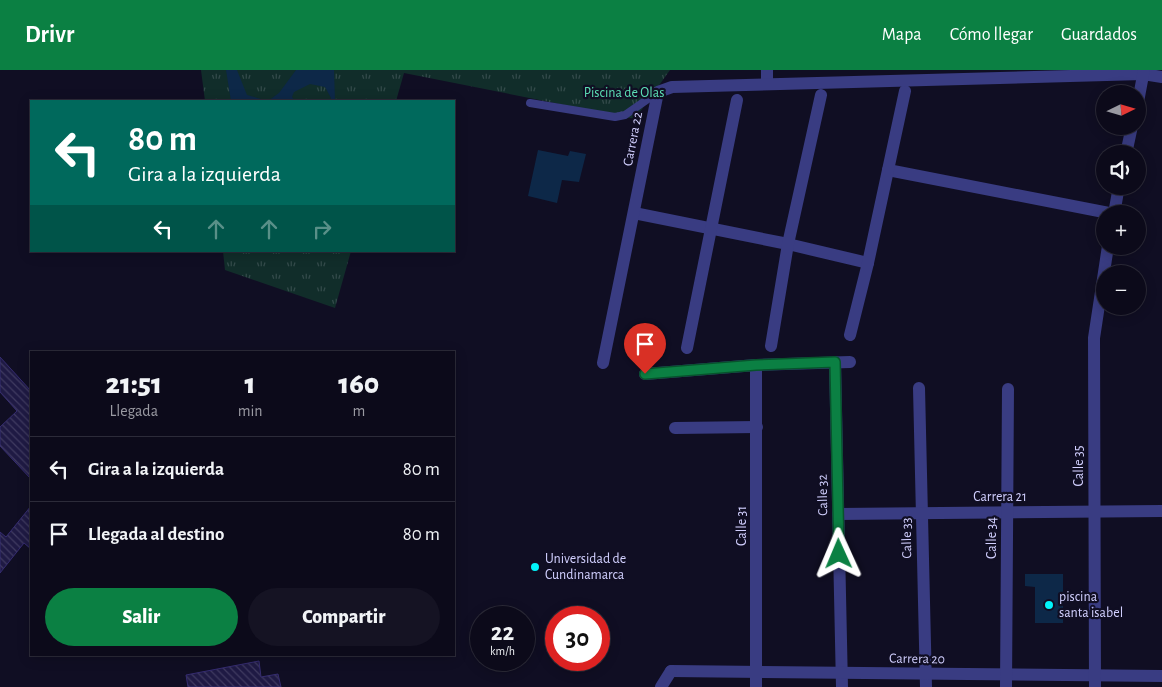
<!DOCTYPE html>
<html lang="es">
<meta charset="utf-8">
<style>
body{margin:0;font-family:"Alegreya Sans",sans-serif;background:#151323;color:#f1f3f6;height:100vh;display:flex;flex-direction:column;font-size:19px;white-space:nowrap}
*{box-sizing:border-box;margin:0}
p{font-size:16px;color:#9a9aa2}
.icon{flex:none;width:28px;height:28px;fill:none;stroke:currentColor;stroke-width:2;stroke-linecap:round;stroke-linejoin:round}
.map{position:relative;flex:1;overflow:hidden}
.drawer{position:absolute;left:30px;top:281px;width:425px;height:305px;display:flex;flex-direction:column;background:#0c0a1a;border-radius:0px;box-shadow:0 2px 12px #0003,0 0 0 1px #2c2b39}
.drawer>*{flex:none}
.banner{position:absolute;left:30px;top:30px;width:425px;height:152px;border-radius:0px;box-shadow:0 2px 12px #0003,0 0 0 1px #2c2b39;background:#00695c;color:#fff;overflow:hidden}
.needle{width:32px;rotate:85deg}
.buttons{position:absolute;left:1096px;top:15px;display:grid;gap:10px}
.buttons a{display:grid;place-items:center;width:50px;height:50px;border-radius:50%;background:#0c0a1a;box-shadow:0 2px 12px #0003,0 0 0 1px #2c2b39;font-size:25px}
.speed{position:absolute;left:470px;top:536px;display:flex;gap:10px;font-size:25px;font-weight:700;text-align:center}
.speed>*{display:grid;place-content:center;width:65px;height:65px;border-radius:50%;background:#0c0a1a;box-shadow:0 2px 12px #0003,0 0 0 1px #2c2b39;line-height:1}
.speed small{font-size:12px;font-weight:400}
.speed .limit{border:8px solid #d22;background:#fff;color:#111}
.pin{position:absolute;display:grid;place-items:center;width:42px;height:42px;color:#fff;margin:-51px -21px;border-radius:50% 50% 50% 0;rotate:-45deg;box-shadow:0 0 5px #0007}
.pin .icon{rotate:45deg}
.me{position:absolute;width:55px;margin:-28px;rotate:359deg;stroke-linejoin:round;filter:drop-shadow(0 0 4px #0008)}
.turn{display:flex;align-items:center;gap:18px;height:105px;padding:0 15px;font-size:22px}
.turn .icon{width:65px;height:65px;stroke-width:2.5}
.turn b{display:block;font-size:35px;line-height:42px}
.lanes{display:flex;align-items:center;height:48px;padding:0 15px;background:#0003;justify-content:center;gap:25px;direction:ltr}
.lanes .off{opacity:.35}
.eta{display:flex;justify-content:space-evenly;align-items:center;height:85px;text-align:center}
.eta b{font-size:30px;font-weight:800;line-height:35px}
.cta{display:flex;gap:10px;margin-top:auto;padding:10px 15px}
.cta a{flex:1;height:58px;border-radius:30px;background:#0b8043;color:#fff;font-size:20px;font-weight:800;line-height:58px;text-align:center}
.cta a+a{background:#151323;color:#f1f3f6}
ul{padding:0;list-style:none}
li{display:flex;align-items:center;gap:15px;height:65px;padding:0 15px;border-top:1px solid #2c2b39}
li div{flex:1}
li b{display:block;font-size:19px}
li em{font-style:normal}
header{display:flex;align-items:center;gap:30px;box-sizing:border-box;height:70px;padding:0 25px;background:#0b8043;color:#fff}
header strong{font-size:24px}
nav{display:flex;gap:28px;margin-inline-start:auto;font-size:18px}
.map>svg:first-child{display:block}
.grass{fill:url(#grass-tufts)}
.water{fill:#0d2848}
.building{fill:url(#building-back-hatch);stroke:#352c70}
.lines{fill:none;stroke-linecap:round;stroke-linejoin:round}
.service{stroke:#393c82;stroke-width:8}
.minor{stroke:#393c82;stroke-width:12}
.tertiary{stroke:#393c82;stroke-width:12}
.route-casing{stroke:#07532c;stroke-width:12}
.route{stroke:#0b8043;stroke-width:9}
.poi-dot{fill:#01f4fa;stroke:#100e23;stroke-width:2}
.labels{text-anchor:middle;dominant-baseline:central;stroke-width:4.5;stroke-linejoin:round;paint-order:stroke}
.park-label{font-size:14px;fill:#5cdfb5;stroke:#100e23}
.street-label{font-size:14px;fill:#d2d0ff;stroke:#100e23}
.poi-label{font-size:14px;fill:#d2d0ff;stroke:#100e23;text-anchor:start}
</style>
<header>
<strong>Drivr</strong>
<nav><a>Mapa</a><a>Cómo llegar</a><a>Guardados</a></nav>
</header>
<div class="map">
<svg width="1162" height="617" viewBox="0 0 1162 617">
<defs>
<pattern id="grass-tufts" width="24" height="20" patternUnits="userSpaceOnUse" patternTransform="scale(1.25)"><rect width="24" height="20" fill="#112d2a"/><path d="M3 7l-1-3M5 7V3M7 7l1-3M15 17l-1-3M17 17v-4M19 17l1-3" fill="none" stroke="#334a4a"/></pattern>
<pattern id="building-back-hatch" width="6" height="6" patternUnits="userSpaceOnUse" patternTransform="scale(1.25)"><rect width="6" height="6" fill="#1f1a44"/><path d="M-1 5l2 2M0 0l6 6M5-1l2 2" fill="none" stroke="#3f3a60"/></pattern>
</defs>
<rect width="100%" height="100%" fill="#100e23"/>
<!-- grass -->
<g class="grass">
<polygon points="201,0 670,0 635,49 404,3 396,31 205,31"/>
<polygon points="223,181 351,181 335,238 225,200"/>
</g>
<!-- water -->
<g class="water">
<polygon points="226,0 237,0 247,25 268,31 279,23 296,0 334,0 335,31 331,31 331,28 325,17 310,14 294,22 292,27 295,31 231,31"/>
<polygon points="538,80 568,86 570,81 586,84 579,112 562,110 557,133 528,126"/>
<polygon points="1025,504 1063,504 1063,553 1035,553 1035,517 1025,516"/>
</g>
<!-- building -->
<g class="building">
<polygon points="0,287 31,321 31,409 0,376 0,357 17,341 0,322"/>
<polygon points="31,436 31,479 24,473 0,503 0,462 6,467"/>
<polygon points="259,591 261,607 278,604 281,617 188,617 186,605"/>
</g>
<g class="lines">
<!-- service -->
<polyline class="service" points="530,33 615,47 625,45 658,22"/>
<!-- minor -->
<g class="minor">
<polyline points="767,0 767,13"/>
<polyline points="888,100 1114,144"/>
<polyline points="634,143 788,174 868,193"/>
<polyline points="850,265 868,193 905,21"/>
<polyline points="771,276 788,174 821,25"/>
<polyline points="687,278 737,30"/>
<polyline points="835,292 842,617"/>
<polyline points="603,293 658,22 672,17 1143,4 1162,7"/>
<polyline points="645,304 756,295 850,292"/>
<polyline points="919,318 926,617"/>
<polyline points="675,358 757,357"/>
<polyline points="838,444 1162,441"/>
<polyline points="671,601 1162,606"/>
<polyline points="661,617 671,601"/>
<polyline points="756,617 756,295"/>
<polyline points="1006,617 1008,319"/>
</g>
<!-- tertiary -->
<g class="tertiary">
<polyline points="1138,32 1144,0"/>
<polyline points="1126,84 1132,56"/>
<polyline points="1114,144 1119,116"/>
<polyline points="1095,617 1094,268 1108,176"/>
</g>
</g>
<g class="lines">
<defs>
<polyline id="route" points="645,304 756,295 835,292 839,484"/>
</defs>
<!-- route casing -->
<use href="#route" class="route-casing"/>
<!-- route -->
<use href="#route" class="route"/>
</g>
<!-- markers -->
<g class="poi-dot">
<circle cx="535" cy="497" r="5"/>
<circle cx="1049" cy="535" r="5"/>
</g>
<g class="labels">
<!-- park labels -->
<g class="park-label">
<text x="624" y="23">Piscina de Olas</text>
</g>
<!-- street labels -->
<g class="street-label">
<text transform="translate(633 69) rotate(-79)">Carrera 22</text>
<text transform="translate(1079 396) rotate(-90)">Calle 35</text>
<text transform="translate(823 425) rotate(-91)">Calle 32</text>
<text x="1000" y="427">Carrera 21</text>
<text transform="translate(742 456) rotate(-90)">Calle 31</text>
<text transform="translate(907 468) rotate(-91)">Calle 33</text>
<text transform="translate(992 468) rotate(-90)">Calle 34</text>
<text transform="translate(917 589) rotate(1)">Carrera 20</text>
</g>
<!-- poi labels -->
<g class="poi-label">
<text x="545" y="489">Universidad de<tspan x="545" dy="16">Cundinamarca</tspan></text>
<text x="1059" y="527">piscina<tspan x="1059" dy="16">santa isabel</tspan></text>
</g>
</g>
</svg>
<div class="buttons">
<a><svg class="needle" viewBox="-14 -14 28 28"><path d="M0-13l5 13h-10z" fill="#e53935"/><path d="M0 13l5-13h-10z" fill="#9a9aa2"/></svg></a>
<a><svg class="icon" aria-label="sound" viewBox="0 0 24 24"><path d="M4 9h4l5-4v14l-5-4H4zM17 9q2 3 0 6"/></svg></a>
<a>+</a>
<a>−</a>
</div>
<div class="speed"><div>22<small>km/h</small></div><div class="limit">30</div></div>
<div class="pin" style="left:645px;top:304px;background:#d93025"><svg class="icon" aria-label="arrive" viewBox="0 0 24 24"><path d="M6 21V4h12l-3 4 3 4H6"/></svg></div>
<svg class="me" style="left:839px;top:484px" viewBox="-20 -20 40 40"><path d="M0-17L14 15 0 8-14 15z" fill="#0b8043" stroke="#fff" stroke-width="4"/></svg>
<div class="banner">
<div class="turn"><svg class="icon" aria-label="left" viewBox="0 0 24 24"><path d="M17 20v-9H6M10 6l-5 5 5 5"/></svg><div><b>80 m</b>Gira a la izquierda</div></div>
<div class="lanes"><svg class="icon" aria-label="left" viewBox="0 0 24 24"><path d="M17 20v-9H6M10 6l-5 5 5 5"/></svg><svg class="icon off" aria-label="ahead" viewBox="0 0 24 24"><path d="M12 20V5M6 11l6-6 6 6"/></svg><svg class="icon off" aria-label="ahead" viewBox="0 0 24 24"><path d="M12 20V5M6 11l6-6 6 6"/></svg><svg class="icon off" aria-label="right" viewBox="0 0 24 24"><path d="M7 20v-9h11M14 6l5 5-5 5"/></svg></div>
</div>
<section class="drawer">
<div class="eta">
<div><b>21:51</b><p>Llegada</p></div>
<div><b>1</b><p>min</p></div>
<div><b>160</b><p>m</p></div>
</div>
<ul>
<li><svg class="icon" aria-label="left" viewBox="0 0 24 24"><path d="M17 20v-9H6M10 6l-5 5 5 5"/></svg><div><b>Gira a la izquierda</b></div><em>80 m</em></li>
<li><svg class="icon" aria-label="arrive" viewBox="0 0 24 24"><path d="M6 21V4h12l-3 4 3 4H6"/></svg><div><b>Llegada al destino</b></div><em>80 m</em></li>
</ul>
<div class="cta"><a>Salir</a><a>Compartir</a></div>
</section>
</div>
